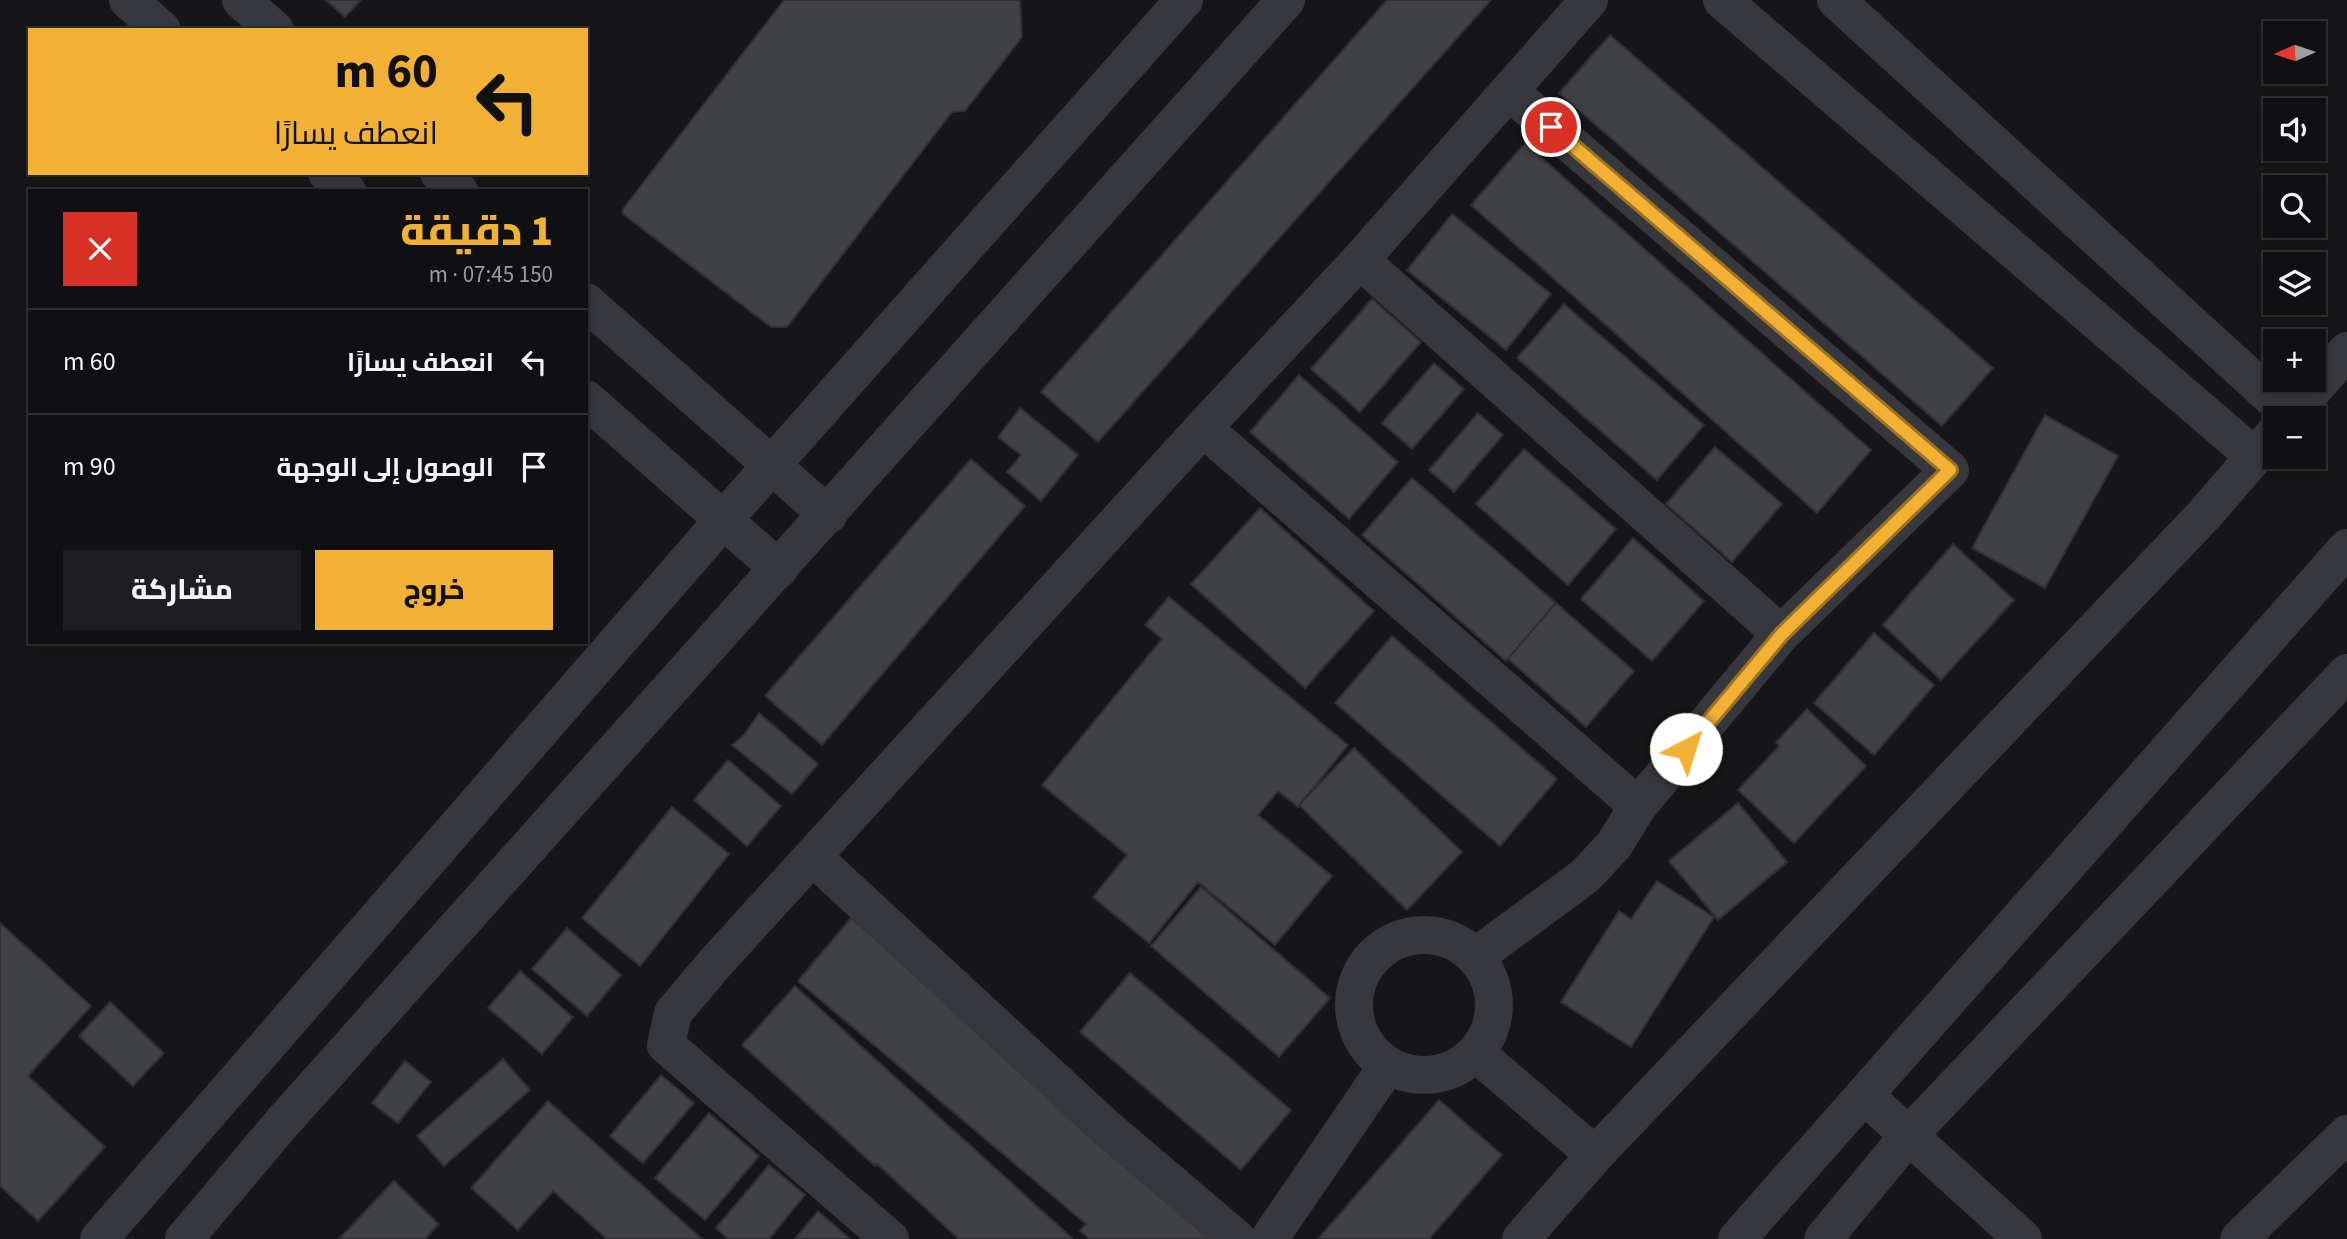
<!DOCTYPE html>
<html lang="ar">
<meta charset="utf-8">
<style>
body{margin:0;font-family:"Source Sans 3",Cairo,sans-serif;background:#1e1e20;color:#f1f3f6;direction:rtl;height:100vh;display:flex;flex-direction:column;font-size:26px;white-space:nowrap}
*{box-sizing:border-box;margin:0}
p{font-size:23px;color:#9c9d9f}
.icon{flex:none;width:38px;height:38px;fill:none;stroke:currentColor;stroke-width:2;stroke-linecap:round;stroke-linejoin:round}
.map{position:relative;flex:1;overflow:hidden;direction:ltr}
.drawer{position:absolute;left:28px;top:189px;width:560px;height:455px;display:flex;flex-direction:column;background:#101012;border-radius:0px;box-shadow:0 4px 10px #0003,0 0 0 2px #303032;direction:rtl}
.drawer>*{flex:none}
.hud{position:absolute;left:28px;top:28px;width:560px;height:147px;border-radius:0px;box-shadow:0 4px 10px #0003,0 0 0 2px #303032;direction:rtl;background:#f2b134;color:#111;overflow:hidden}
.needle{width:46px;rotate:267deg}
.buttons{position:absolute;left:2263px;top:21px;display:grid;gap:14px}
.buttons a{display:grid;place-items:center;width:63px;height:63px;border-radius:0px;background:#101012;box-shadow:0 4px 10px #0003,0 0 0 2px #303032;font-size:35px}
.pin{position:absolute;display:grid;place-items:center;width:60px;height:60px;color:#fff;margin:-30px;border:4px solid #fff;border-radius:50%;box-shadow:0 2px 7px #0007}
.me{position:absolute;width:77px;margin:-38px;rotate:40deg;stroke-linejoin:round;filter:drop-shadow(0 0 5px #0008)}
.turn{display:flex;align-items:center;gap:24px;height:147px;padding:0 35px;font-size:32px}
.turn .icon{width:91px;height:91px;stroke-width:2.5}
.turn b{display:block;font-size:49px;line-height:60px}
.round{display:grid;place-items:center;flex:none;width:74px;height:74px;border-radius:0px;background:#1e1e20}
.headline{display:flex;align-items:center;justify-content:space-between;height:119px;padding:0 35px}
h1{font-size:42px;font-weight:800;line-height:52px;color:#f2b134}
.primary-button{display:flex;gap:14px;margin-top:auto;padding:14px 35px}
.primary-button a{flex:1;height:80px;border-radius:0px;background:#f2b134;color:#111;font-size:28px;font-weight:800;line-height:80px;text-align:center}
.primary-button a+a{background:#1e1e20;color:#f1f3f6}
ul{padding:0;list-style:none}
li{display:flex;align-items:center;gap:21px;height:105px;padding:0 35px;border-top:2px solid #303032}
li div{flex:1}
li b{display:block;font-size:26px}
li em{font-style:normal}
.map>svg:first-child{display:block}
.building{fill:#404145;stroke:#303034;stroke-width:2}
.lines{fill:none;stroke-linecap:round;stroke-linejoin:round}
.minor{stroke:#37383d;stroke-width:38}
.tertiary{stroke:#37383d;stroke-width:38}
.route-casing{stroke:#9d7322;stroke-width:18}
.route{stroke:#f2b134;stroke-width:12}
</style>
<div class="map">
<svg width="2347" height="1239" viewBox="0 0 2347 1239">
<rect width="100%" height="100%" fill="#161618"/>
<!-- building -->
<g class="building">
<polygon points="326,0 361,0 345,17"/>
<polygon points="784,0 1020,0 1022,37 965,111 952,112 787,327 771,327 623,214 623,209"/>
<polygon points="1387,0 1491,0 1098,442 1041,392"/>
<polygon points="1610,35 1993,368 1942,426 1559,93"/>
<polygon points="1525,143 1871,450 1817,513 1471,205"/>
<polygon points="1452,214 1551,294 1506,350 1407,270"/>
<polygon points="1372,299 1421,342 1360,412 1311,369"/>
<polygon points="1564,304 1704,425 1657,480 1517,358"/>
<polygon points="1434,363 1464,389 1412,449 1382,423"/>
<polygon points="1299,375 1398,462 1349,519 1250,432"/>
<polygon points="1020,408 1078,455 1041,501 1007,472 1021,455 998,437"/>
<polygon points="1478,413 1503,435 1454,492 1429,470"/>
<polygon points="2045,415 2118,456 2045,588 1972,548"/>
<polygon points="1715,447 1782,504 1732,562 1666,504"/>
<polygon points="1524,449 1616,529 1568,585 1476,504"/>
<polygon points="971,459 1025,506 822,745 765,696"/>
<polygon points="1412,478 1556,603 1506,661 1362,535"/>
<polygon points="1260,508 1374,611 1305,688 1191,584"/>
<polygon points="1633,538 1704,601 1652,661 1581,599"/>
<polygon points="1953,544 2014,600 1941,680 1883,625"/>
<polygon points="1169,597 1348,745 1298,807 1278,791 1258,815 1332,876 1275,945 1198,882 1149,943 1093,897 1127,855 1042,785 1162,639 1145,625"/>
<polygon points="1556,603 1634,671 1586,727 1508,659"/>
<polygon points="1874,633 1934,685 1874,755 1814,703"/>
<polygon points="1392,636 1557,779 1500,846 1335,703"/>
<polygon points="1807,709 1866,766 1794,843 1738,790 1779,746 1776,742"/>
<polygon points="759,713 818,764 792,794 732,745 744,735"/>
<polygon points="1354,748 1462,852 1407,910 1299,805"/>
<polygon points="728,760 781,806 747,846 694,800"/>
<polygon points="1738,803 1787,862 1718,920 1669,861"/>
<polygon points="672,807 729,854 640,966 582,918"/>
<polygon points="1657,881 1714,917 1631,1047 1561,1002 1619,911 1631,919"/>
<polygon points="1201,887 1330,998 1279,1057 1151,946"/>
<polygon points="851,918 1230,1239 1089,1239 1080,1231 1086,1224 798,981"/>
<polygon points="0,923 91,1006 28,1076 105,1147 38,1221 0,1186"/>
<polygon points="567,928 621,975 587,1016 532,969"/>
<polygon points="520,971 573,1017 542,1054 488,1008"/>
<polygon points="1130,973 1291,1110 1241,1170 1080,1032"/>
<polygon points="795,986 1073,1239 959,1239 877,1164 875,1166 742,1045"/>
<polygon points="110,1002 164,1053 133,1086 79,1036"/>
<polygon points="503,1059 530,1090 444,1166 417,1136"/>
<polygon points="405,1061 431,1082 398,1123 372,1103"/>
<polygon points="661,1075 694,1103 643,1163 610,1136"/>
<polygon points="1439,1100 1502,1155 1429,1239 1318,1239"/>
<polygon points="548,1101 702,1239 607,1239 553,1191 518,1230 471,1188"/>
<polygon points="709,1113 759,1156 705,1220 655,1178"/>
<polygon points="769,1165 805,1195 769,1239 728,1239 716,1228"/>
<polygon points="394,1181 439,1224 425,1239 339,1239"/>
<polygon points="818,1211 850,1239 795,1239"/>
</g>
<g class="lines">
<!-- minor -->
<g class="minor">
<polyline points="128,0 162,30"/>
<polyline points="241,0 275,30"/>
<polyline points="1722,0 2254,456"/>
<polyline points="1836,0 2291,415"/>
<polyline points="1509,91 1589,0"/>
<polyline points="327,173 347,191"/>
<polyline points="439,173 459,191"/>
<polyline points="1360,260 1781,634"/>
<polyline points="586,302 828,515"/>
<polyline points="586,399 779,569"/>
<polyline points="2288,418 2347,351"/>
<polyline points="1203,428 1360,260 1509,91 1950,470 1781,634 1638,806"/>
<polyline points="813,857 1104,1126 1237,1239"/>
<circle cx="1424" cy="1005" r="70"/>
<polyline points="1476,1053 1595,1155"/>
<polyline points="1864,1095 2023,1239"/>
<polyline points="99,1239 724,519 1184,0"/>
<polyline points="184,1239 282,1123 1286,0"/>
<polyline points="890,1239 666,1045 673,1013 717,961 1203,428 1638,806 1614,845 1585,876 1475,957"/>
<polyline points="1269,1239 1388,1065"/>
<polyline points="1521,1239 1595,1155 2204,515 2275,433"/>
<polyline points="2239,1239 2347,1134"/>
</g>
<!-- tertiary -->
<g class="tertiary">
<polyline points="1737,1239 2347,548"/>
<polyline points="1823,1239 1909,1135 2347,673"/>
</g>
</g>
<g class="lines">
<defs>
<polyline id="route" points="1551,127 1950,470 1782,634 1686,749"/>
</defs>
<!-- route casing -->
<use href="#route" class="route-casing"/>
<!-- route -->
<use href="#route" class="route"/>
</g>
</svg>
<div class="buttons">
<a><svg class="needle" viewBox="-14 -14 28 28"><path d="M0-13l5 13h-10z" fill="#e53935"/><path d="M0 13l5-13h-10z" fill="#9c9d9f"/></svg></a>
<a><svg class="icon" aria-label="sound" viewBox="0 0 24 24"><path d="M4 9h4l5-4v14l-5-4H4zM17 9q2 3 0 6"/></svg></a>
<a><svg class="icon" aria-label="search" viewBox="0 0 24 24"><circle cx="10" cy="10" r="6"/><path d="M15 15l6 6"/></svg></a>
<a><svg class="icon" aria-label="layers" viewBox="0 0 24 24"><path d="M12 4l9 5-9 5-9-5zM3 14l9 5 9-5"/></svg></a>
<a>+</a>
<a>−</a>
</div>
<div class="pin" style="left:1551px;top:127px;background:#d93025"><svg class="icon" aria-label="arrive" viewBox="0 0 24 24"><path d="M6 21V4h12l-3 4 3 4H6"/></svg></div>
<svg class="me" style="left:1686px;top:749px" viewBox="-20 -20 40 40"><circle r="19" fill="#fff"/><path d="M0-13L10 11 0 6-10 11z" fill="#f2b134"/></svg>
<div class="hud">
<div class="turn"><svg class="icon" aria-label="left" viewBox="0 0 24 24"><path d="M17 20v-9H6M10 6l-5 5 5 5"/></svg><div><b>60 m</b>انعطف يسارًا</div></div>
</div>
<section class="drawer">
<div class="headline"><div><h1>1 دقيقة</h1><p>150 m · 07:45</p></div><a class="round" style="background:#d93025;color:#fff"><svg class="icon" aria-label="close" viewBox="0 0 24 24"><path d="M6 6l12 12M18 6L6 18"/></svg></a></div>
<ul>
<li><svg class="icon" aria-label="left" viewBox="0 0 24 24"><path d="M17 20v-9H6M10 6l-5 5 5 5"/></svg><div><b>انعطف يسارًا</b></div><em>60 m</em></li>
<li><svg class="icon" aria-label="arrive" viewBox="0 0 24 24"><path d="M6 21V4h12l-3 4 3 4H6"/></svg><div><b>الوصول إلى الوجهة</b></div><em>90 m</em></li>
</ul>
<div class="primary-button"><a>خروج</a><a>مشاركة</a></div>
</section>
</div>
